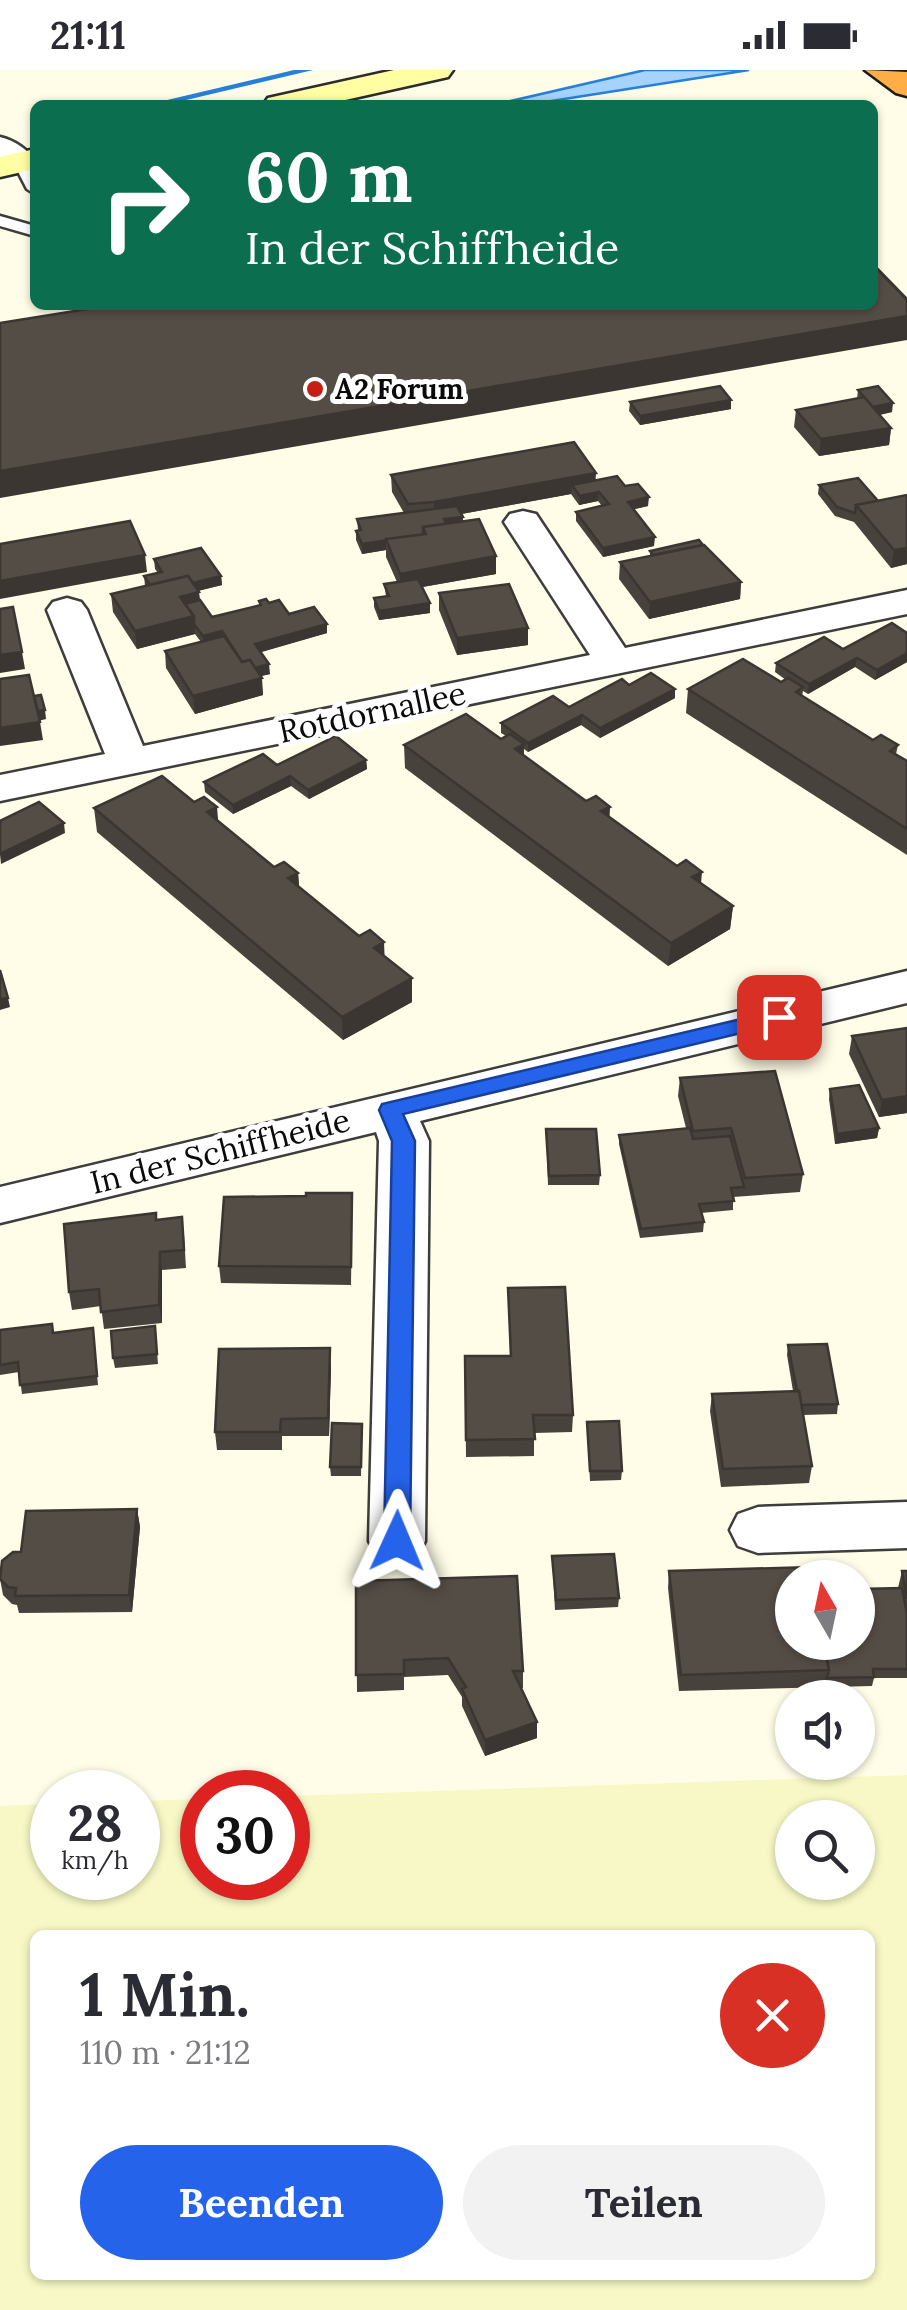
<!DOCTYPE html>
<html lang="de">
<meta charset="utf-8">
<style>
body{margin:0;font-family:Lora,serif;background:#f2f2f3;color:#2b2b33;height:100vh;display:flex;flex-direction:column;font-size:38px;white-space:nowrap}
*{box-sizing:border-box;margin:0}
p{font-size:32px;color:#7c7c81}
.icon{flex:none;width:55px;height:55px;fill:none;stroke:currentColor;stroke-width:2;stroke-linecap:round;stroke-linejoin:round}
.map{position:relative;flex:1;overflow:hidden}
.drawer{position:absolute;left:30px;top:1860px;width:845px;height:350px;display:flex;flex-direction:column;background:#fff;border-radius:15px;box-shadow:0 2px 8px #0004}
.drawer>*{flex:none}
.guide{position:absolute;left:30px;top:30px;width:848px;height:210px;border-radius:15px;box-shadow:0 2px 8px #0004;background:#0b6e4f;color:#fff;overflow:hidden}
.needle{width:65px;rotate:351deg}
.tools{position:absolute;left:775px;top:1490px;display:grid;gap:20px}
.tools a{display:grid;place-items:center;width:100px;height:100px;border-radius:50%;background:#fff;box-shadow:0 2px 8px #0004;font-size:50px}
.speed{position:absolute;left:30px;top:1700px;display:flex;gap:20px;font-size:50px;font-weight:700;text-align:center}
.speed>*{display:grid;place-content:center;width:130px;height:130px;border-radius:50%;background:#fff;box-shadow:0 2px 8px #0004;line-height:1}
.speed small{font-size:25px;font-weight:400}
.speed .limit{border:15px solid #d22;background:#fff;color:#111}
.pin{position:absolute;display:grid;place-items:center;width:85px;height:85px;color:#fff;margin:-42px;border-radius:20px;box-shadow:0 5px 15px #0006}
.me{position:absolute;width:110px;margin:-55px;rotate:1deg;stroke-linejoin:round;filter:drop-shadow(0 0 8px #0008)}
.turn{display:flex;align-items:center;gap:35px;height:210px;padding:0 50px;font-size:45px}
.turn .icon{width:130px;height:130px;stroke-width:2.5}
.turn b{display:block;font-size:70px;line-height:85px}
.round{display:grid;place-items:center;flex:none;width:105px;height:105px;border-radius:52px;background:#f2f2f3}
.head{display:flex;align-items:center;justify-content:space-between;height:170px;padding:0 50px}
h1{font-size:60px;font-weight:700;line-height:75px}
.action{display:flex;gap:20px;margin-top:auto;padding:20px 50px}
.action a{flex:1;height:115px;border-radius:60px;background:#2563eb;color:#fff;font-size:40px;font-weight:700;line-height:115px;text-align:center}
.action a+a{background:#f2f2f3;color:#2b2b33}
.status{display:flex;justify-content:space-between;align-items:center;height:70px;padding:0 50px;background:#fff;direction:ltr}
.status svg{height:28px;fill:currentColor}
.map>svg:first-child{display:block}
.farmland{fill:#f7f8c5;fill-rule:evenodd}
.water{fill:#a6d3fc;stroke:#2680da;stroke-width:2.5}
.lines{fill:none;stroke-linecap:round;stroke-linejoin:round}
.stream{fill:#2680da;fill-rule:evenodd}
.lane-casing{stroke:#3d3d3d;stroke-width:5}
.street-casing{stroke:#3d3d3d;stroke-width:5}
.secondary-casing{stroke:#2c2c2c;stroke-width:5}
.highway-casing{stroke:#1b1b1b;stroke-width:5}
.lane{fill:#fff;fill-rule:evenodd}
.street{fill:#fff;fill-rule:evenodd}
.secondary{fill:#fffea2;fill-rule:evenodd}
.highway{fill:#ffad45;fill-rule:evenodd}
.wall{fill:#48423c}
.shaded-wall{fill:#3b3631}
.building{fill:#544d46;stroke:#3b3631;stroke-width:2.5}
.route{fill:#2563eb;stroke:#184099;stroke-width:2.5}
.poi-dot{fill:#c61f16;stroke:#fff;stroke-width:4}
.labels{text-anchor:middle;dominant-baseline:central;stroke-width:10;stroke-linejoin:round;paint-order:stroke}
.far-poi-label{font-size:28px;font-weight:bold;fill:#0a0a0a;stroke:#fff;text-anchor:start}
.street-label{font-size:32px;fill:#0a0a0a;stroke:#fff}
</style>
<div class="status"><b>21:11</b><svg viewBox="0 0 49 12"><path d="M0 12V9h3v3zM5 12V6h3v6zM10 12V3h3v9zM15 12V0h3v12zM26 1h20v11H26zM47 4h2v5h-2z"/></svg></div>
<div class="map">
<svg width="907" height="2240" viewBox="0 0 907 2240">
<rect width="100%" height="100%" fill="#fffde7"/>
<!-- farmland -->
<path class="farmland" d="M907,1705V2240H0V1736L52,1734V1808H138V1731L202,1729V1808H288V1726ZM792,1748H858V1812H792ZM35,1865H870V2205H35Z"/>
<!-- water -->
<polygon class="water" points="645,0 749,0 526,35 502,33"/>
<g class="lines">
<!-- stream -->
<polygon class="stream" points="294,0 313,0 165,35 146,35"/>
<defs>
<g id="lane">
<polygon points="21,87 26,89 35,104 35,124 27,119 13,92"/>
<polygon points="0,146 35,156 35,166 0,156"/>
</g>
<g id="street">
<path d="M0,67C13,70 31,80 35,94L32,98L21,101L0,91Z"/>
<polygon points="523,441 536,444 625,578 907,520 907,544 0,731 0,705 105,684 47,540 53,532 67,528 81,532 87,540 143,676 590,585 504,452 510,444"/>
<polygon points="907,901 907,933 420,1051 429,1071 425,1471 417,1488 397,1494 377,1488 369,1471 379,1071 376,1062 0,1153 0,1117"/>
<polygon points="907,1432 907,1478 758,1483 738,1476 730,1460 738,1444 758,1437"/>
</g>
<g id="secondary">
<polygon points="394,0 453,0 448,7 323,35 263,35 268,28"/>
<polygon points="35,79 35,99 0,107 0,87"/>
</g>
<polygon id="highway" points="865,0 907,2 907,26 896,23"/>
</defs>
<!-- lane casing -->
<use href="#lane" class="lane-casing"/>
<!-- street casing -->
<use href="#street" class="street-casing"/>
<!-- secondary casing -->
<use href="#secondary" class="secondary-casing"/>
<!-- highway casing -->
<use href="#highway" class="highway-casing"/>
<!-- lane -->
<use href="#lane" class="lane"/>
<!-- street -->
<use href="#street" class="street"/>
<!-- secondary -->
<use href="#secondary" class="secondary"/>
<!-- highway -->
<use href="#highway" class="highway"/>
</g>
<!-- wall -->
<g class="wall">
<polygon points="858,320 892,342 880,345 891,358 889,375 819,386 794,357 796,340 857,329"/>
<polygon points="731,330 731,339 640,355 629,341 630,332"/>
<polygon points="391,405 595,410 625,416 648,436 634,439 654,476 603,487 576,451 576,442 602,436 598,431 579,435 571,424 461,444 463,451 496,504 422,517 430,533 430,543 379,550 374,537 374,528 386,526 384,514 397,512 386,487 386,480 362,484 356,470 356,461 358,460 357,449 404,443 392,422"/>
<polygon points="819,415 878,431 907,425 907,494 891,498 854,452 835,446 818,424"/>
<polygon points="650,481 741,512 740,529 649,549 619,509 620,492 650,486"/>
<polygon points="154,489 221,506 222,515 198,521 200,530 212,547 259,535 259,531 269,533 289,544 327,554 327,563 260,582 270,604 261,606 263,625 195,644 166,598 165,581 201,572 195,564 137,579 113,542 111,524 145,516 144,506 158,503 155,499"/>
<polygon points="439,523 528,558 528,575 457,585 439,540"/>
<polygon points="907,563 907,592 875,610 855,597 808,624 803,621 802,626 873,670 898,675 896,684 907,691 907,785 686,643 688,619 781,612 786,610 775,602 776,593 843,579"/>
<polygon points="629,615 675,619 675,628 600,668 581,655 528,682 524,679 524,686 733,836 730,859 668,896 405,698 404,675 501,669 506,666 501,663 501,653 569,637"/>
<polygon points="366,690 367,699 309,729 291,716 233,744 205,722 204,712 277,695"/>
<polygon points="94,738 218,751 274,797 298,803 299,817 412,908 412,932 343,970 97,762"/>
<polygon points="907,958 907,1043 879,1047 849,984 852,966"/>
<polygon points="680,1008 803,1104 800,1122 733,1127 733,1140 701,1143 704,1152 703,1162 640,1168 619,1074 619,1065 686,1058 678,1026"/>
<polygon points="830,1019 879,1058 877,1068 835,1074 829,1029"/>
<polygon points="546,1059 600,1105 599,1115 548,1115"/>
<polygon points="352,1140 351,1215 221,1213 219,1196"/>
<polygon points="156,1150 184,1165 186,1198 162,1200 162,1253 104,1259 101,1236 72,1240 69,1222"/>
<polygon points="508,1218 573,1345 572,1362 534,1363 534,1386 466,1387 465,1286 510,1286"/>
<polygon points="155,1256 158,1294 115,1298 113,1288"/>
<polygon points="93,1258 98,1315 22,1324 19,1302 0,1305 0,1260 53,1263"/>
<polygon points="788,1275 838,1334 837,1344 803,1345 812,1396 809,1413 721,1417 710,1341 712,1324 793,1321 787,1285"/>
<polygon points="331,1296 329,1366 282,1366 282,1380 217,1380 215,1362"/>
<polygon points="587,1352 622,1401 621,1410 590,1411"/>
<polygon points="362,1363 361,1406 331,1406 330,1397"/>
<polygon points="137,1439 140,1457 132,1542 19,1543 17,1535 12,1534 3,1525 0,1509 21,1482"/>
<polygon points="552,1486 619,1528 618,1537 555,1540"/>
<polygon points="669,1501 792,1572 860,1546 858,1532 859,1519 898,1518 902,1501 907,1501 907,1608 874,1608 872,1616 679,1621 668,1518"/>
<polygon points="356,1511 523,1601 523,1618 521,1618 537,1652 537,1668 485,1686 462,1636 462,1627 448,1605 404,1607 404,1620 357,1622"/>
</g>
<!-- shaded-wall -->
<g class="shaded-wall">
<polygon points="907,246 907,270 0,428 0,401"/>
<polygon points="731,330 731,339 640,355 640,346"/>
<polygon points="893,333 892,342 872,346 873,337"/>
<polygon points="891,358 889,375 819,386 821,369"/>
<polygon points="596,403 595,420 572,415 571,424 434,449 434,432"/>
<polygon points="599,422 598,431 579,435 580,426"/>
<polygon points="649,427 648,436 627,441 628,432"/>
<polygon points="463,447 463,456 444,459 444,449"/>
<polygon points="655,467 654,476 603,487 603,478"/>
<polygon points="386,471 386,480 362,484 362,474"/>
<polygon points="907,478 907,494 891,498 894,480"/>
<polygon points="145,485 147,502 0,529 0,511"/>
<polygon points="496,486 496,504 400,521 400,504"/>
<polygon points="221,506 222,515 155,531 154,521"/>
<polygon points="741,512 740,529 649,549 650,532"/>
<polygon points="199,522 201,539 187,543 180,527"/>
<polygon points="430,533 430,543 379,550 379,541"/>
<polygon points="194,546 195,564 137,579 135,561"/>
<polygon points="327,554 327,563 255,584 255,574"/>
<polygon points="528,558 528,575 457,585 457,568"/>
<polygon points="222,561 223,570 204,576 203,566"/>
<polygon points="22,582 25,599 0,603 0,585"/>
<polygon points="907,583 907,592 875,610 877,600"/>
<polygon points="857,588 855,597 808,624 809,614"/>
<polygon points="269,594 270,604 244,610 243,600"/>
<polygon points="262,608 263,625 195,644 193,626"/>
<polygon points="675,619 675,628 600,668 600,658"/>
<polygon points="45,640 46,649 38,651 37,641"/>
<polygon points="582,645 581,655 528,682 528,673"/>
<polygon points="40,652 43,670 0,676 0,658"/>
<polygon points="524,674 523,698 515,679"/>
<polygon points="366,690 367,699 309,729 308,720"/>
<polygon points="290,706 291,716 233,744 233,735"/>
<polygon points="217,737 219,761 207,742"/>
<polygon points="610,737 609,760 601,741"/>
<polygon points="64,753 65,763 1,794 0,784"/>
<polygon points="702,802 700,825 692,807"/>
<polygon points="298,803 300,827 288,808"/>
<polygon points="733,836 730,859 668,896 671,873"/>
<polygon points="384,872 385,896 374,878"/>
<polygon points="412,908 412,932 343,970 342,947"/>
<polygon points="8,928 10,937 0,940 0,929"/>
<polygon points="907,1026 907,1043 879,1047 882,1030"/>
<polygon points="879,1058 877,1068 835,1074 837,1064"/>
<polygon points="160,1182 162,1200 162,1253 159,1235"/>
<polygon points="330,1278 331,1296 329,1366 328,1348"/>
<polygon points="137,1439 140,1457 132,1542 129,1525"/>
<polygon points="537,1652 537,1668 485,1686 485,1670"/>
</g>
<!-- building -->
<g class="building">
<polygon points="872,193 907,229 907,230 872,194"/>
<polygon points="872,194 907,230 907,246 0,401 0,253 112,235 872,235"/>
<polygon points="720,316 731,330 640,346 630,332"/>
<polygon points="878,316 893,333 873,337 858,320"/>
<polygon points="864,327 891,358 821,369 796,340"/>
<polygon points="574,372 596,403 434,432 408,434 391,405"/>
<polygon points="617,406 625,416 638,414 649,427 628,432 655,467 603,478 576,442 609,434 599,422 580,426 572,415"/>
<polygon points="858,408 878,431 856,435 855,443 837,437 819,415"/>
<polygon points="907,425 907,478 894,480 856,435"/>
<polygon points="457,436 463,447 444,449 446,454 423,457 423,465 362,474 356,461 361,460 357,449"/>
<polygon points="479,449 496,486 400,504 386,469 426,464 423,457"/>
<polygon points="130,451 145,485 0,511 0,474"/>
<polygon points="699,470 703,475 653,485 650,481"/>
<polygon points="704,475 741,512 650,532 620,492"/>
<polygon points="201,478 221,506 193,513 188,506 150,515 144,506 162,502 154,489"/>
<polygon points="188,506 199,522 180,527 194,546 135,561 111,524"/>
<polygon points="418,509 430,533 379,541 374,528 389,526 384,514"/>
<polygon points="509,514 528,558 457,568 439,523"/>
<polygon points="266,529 269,533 279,530 289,544 314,537 327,554 255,574 269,594 255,598 250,590 242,592 222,561 203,566 194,554 194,546 185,534 200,530 212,547 261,535 259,531"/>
<polygon points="13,537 22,582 0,585 0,539"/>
<polygon points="892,553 907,563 907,583 877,600 857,588 809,614 776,593 824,567 843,579"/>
<polygon points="224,566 242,592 250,590 262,608 193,626 165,581"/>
<polygon points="743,589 781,612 788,608 803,617 796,622 873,670 881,665 898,675 890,681 907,691 907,759 688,619"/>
<polygon points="651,603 675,619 600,658 582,645 528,673 501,653 553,626 569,637 622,609 629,615"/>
<polygon points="29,605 40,652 0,658 0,609"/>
<polygon points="41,625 45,640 38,641 34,626"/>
<polygon points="466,644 501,669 510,664 524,674 515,679 586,731 596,726 610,737 601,741 677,796 686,790 702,802 692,807 733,836 671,873 404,675"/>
<polygon points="336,666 366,690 308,720 290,706 233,735 204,712 263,684 277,695"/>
<polygon points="162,706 194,732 204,727 217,737 207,742 274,797 284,792 298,803 288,808 359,866 370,860 384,872 374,878 412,908 342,947 94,738"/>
<polygon points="39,732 64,753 0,784 0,751"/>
<polygon points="0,900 8,928 0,929"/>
<polygon points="907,958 907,1026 882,1030 852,966"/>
<polygon points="775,1001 803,1104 745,1108 731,1058 693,1061 680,1008"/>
<polygon points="859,1015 879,1058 837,1064 830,1019"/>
<polygon points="690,1058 693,1069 730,1066 744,1117 731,1118 734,1131 699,1134 704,1152 641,1159 619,1065"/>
<polygon points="546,1059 596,1059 600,1105 549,1106"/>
<polygon points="306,1123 352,1123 351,1197 219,1196 224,1127 306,1126"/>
<polygon points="156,1143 156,1150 182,1147 184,1180 160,1182 159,1235 101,1242 99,1219 69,1222 64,1154"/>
<polygon points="565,1217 573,1345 533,1345 535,1369 466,1370 465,1286 511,1286 508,1218"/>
<polygon points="52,1254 53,1263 93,1258 97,1306 20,1315 18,1292 0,1295 0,1260"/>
<polygon points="155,1256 157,1284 113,1288 111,1261"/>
<polygon points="827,1274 838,1334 801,1335 799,1321 797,1321 788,1275"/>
<polygon points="330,1278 328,1348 281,1349 280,1362 215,1362 219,1279"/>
<polygon points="799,1321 812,1396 723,1399 712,1324"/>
<polygon points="619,1351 622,1401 590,1401 587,1352"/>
<polygon points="332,1353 362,1354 361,1397 330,1397"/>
<polygon points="137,1439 129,1525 15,1526 16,1518 8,1517 0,1509 2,1491 13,1482 21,1482 26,1441"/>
<polygon points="614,1484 619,1528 556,1530 552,1486"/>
<polygon points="812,1497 814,1508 792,1508 792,1572 824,1572 829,1600 681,1605 669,1501"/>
<polygon points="902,1501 907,1501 907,1529"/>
<polygon points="517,1506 523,1601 513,1601 537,1652 485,1670 462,1619 466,1617 448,1588 404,1590 404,1604 356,1605 356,1511"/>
<polygon points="902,1518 907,1544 907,1599 873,1599 874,1607 827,1608 829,1600 824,1572 858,1572 858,1546 864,1546 859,1519"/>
</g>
<!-- route -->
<polygon class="route" points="779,940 787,942 790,947 787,952 403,1044 415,1071 410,1471 406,1479 397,1482 388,1479 384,1471 392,1071 379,1040 382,1034"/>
<!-- markers -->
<circle class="poi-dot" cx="315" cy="319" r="10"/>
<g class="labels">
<!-- far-poi labels -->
<g class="far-poi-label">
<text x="335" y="319">A2 Forum</text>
</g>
<!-- street labels -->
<g class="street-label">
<text transform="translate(372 642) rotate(-12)">Rotdornallee</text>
<text transform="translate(220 1081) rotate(-14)">In der Schiffheide</text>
</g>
</g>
</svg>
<div class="tools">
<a><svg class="needle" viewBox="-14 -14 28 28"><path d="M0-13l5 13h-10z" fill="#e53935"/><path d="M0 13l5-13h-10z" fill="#7c7c81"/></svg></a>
<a><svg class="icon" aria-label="sound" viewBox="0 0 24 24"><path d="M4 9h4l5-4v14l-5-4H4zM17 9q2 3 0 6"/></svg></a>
<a><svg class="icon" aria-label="search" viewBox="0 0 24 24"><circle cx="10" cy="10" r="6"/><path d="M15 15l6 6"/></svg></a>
</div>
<div class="speed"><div>28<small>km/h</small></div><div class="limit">30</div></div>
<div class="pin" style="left:779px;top:947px;background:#d93025"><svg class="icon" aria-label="arrive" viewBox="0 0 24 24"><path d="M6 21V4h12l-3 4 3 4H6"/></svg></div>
<svg class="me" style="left:397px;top:1471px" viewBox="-20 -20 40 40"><path d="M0-17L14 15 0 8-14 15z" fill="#2563eb" stroke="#fff" stroke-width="4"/></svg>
<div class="guide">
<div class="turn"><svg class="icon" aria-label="right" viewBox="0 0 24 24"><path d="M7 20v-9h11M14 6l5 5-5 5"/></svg><div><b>60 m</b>In der Schiffheide</div></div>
</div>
<section class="drawer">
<div class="head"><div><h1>1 Min.</h1><p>110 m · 21:12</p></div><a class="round" style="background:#d93025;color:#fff"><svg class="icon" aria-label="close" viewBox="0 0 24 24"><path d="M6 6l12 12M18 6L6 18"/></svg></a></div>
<div class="action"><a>Beenden</a><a>Teilen</a></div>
</section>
</div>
